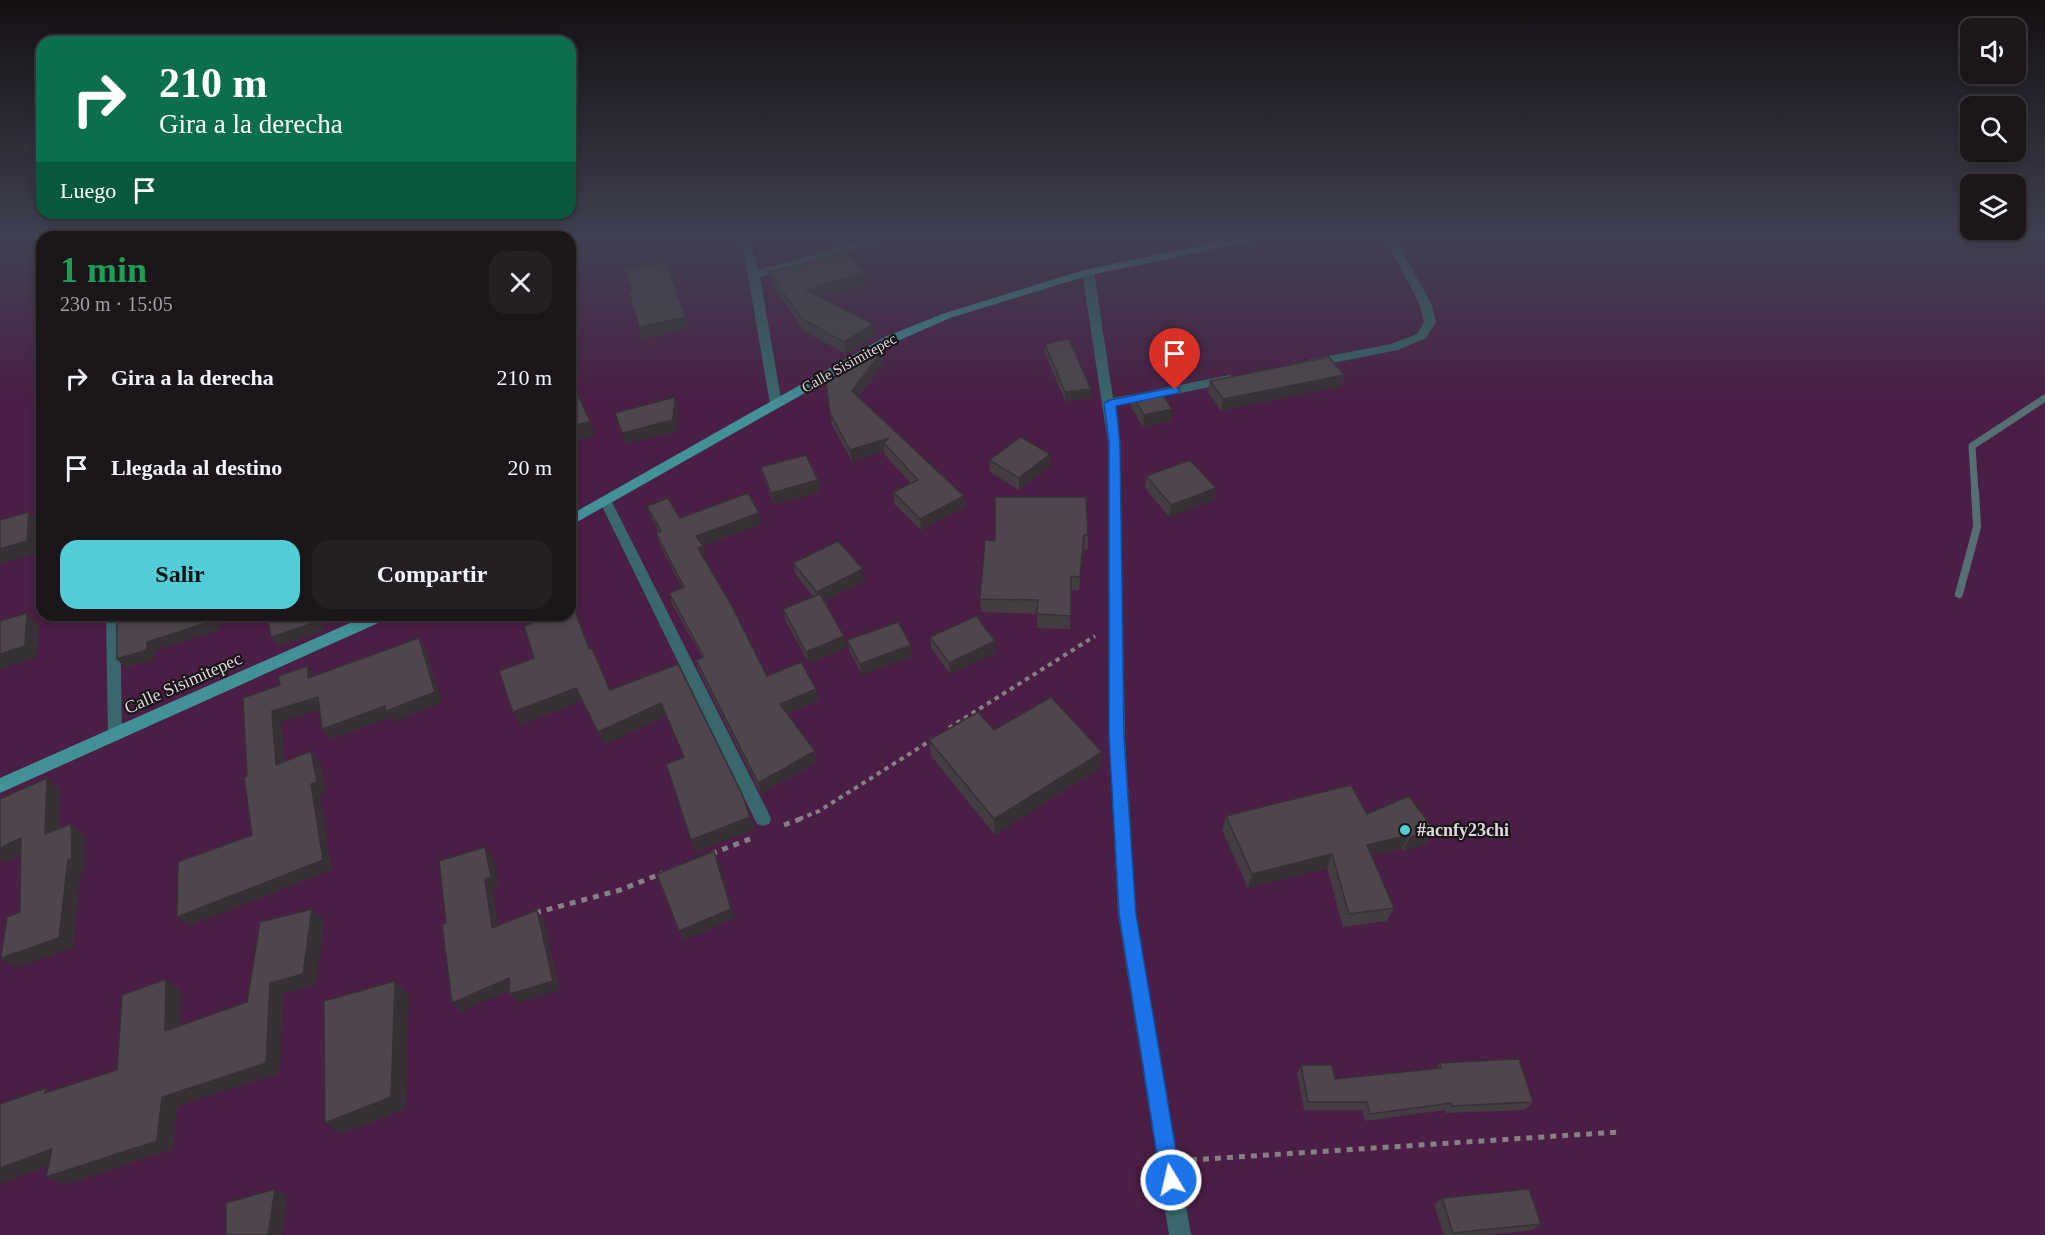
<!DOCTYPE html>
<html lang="es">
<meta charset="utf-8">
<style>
body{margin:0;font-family:"Times New Roman",serif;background:#241f23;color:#f1f3f6;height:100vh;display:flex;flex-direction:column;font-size:22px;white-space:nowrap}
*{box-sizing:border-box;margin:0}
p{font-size:20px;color:#a09fa2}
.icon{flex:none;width:33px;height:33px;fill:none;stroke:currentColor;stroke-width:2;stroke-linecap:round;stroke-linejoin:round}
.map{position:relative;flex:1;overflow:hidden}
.sheet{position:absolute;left:36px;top:231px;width:540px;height:390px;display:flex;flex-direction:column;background:#1b161a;border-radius:18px;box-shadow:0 3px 9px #0003,0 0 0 2px #393539}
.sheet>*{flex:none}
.banner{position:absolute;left:36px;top:36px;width:540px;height:183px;border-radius:18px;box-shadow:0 3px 9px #0003,0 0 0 2px #393539;background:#0b6e4f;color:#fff;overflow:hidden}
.buttons{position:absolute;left:1960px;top:18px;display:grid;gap:12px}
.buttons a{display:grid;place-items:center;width:66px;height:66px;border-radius:12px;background:#1b161a;box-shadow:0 3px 9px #0003,0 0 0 2px #393539;font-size:30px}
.pin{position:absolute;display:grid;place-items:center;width:51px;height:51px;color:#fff;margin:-62px -26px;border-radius:50% 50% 50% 0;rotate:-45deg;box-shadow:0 0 6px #0007}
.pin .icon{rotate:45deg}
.me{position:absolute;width:66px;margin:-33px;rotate:351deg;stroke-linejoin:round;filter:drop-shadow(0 0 4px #0008)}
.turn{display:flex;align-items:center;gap:21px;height:126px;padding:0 24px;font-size:27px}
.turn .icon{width:78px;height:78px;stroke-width:2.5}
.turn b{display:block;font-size:42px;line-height:51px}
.then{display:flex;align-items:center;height:57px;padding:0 24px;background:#0003;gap:12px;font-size:22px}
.round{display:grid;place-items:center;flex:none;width:63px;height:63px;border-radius:18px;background:#241f23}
.head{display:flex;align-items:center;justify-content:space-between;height:102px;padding:0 24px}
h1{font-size:36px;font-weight:700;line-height:45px;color:#1e9e55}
.button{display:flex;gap:12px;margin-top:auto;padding:12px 24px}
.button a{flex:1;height:69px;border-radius:18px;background:#52ccd5;color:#111;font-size:24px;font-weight:700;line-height:69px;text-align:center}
.button a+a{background:#241f23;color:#f1f3f6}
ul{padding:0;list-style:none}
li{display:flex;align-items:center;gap:18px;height:90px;padding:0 24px}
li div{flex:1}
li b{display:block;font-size:22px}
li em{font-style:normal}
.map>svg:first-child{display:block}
.green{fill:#4b1e45}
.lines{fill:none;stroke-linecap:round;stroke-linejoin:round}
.stream-far1{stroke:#547073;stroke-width:7}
.stream{stroke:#547073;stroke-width:8}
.path-far1{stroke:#858084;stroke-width:4;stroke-dasharray:4.5 4.5;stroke-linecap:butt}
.path{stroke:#858084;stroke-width:5;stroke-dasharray:6 6;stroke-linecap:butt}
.lane{fill:#39686c;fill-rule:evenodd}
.street{fill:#39686c;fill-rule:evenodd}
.secondary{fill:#429197;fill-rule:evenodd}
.wall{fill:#433c41}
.shaded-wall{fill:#373135}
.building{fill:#4e464c;stroke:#373135;stroke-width:1.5}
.route{fill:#1a73e8;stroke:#114b97;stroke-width:1.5}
.poi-dot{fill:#52ccd5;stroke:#1b1419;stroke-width:2}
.labels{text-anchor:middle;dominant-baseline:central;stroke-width:4.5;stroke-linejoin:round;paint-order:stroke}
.far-street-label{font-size:15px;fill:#dcd8db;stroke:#1b1419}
.street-label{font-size:18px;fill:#dcd8db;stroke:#1b1419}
.poi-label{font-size:18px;font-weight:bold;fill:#dcd8db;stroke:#1b1419;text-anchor:start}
</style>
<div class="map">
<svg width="2045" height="1235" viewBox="0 0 2045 1235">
<rect width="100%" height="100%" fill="#241d23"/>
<!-- green -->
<polygon class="green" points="0,237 42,237 42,615 570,615 570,237 2045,237 2045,1235 0,1235"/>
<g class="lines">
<!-- stream-far1 -->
<polyline class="stream-far1" points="1975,493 1972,446 2045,398"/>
<!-- stream -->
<polyline class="stream" points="1959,594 1977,527 1975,491"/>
<!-- path-far1 -->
<g class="path-far1">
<polyline points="949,728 1095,636"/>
<polyline points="799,819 819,811 933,739"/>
</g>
<!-- path -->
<g class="path">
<polyline points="784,825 803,818"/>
<polyline points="711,854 755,837"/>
<polyline points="535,913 620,890 663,873"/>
<polyline points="1191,1160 1619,1132"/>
</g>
<!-- lane -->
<g class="lane">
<polygon points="831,237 841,237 841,254 833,252"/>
<polygon points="606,498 612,502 769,814 771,819 769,824 763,826 757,824 600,502"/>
<polygon points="106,615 120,615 122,735 120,739 115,741 110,739 108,735"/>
</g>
<!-- street -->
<g class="street">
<polygon points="740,237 750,237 758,270 876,237 893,237 760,277 782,404 776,408 770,404 748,275"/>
<polygon points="1384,237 1394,237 1431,303 1436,322 1426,338 1398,350 1312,367 1308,366 1308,360 1391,344 1417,334 1424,322 1419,303"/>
<polygon points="1088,269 1094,272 1113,398 1230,375 1236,379 1230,383 1115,406 1120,443 1125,737 1136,914 1191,1235 1169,1235 1118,914 1109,737 1108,443 1082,272"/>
</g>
<!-- secondary -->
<g class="secondary">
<polygon points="1241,237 1262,237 1257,240 1090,275 950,318 893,343 570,526 570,515 885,337 942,314 1084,270"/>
<polygon points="368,615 389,615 387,619 0,793 0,778"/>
</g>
</g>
<!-- wall -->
<g class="wall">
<polygon points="768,271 771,272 865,285 821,298 873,324 874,335 846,354 804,331 771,283"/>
<polygon points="1045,344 1091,389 1090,398 1065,401 1045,353"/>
<polygon points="883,363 858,397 964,496 965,507 921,530 894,504 893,492 911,483 885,455 884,451 852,462 832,425 826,382"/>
<polygon points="1344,375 1341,386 1221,411 1208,392 1210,381"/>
<polygon points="1132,395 1171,421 1143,427 1131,407"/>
<polygon points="989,460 1050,466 1019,490 990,472"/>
<polygon points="761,467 820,492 774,505 764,479"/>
<polygon points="1146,476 1216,488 1214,500 1169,517 1145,488"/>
<polygon points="647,506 680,518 759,513 762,524 702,546 706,558 704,558 767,676 816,689 819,700 787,714 815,751 817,762 761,794 699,671 696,660 702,657 672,604 669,593 682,588 660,545 656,533 659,532 651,517"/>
<polygon points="1088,535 1088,549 1084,549 1079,590 1071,590 1070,629 1037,628 1037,614 981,612 980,599 995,541"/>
<polygon points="793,563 865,581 825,601 847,648 809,663 785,620 783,609 813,597 796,575"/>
<polygon points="930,637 996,653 950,674 931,648"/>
<polygon points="847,640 912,657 862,675 850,652"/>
<polygon points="994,730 1100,768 995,835 931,756 929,740"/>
<polygon points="1367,814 1434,830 1427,844 1403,851 1402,848 1372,856 1394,908 1387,921 1343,927 1327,868 1248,888 1222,830 1226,816"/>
<polygon points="1440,1063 1533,1102 1525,1110 1445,1113 1445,1110 1365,1121 1362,1110 1304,1110 1297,1073 1301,1065 1335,1079 1436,1068"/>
<polygon points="1442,1198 1541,1224 1532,1230 1486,1235 1444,1235 1434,1205"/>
</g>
<!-- shaded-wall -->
<g class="shaded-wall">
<polygon points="863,273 865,285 808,301 806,290"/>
<polygon points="42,298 42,312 41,312 32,300"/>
<polygon points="685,317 688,329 643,339 639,327"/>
<polygon points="873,324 874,335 846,354 844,342"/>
<polygon points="882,351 883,363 853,402 852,391"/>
<polygon points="1344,375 1341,386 1221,411 1223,399"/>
<polygon points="1091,389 1090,398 1065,401 1065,392"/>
<polygon points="675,397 678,409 676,432 626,444 622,433"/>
<polygon points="1172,409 1171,421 1143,427 1144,415"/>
<polygon points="590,421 595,436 570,443 570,427"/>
<polygon points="889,438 884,443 884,451 852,462 850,450"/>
<polygon points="1050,454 1050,466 1019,490 1019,478"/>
<polygon points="818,480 820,492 774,505 771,493"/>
<polygon points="1216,488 1214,500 1169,517 1171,505"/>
<polygon points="964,496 965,507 921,530 920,519"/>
<polygon points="29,512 40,524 38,553 0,564 0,549"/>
<polygon points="759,513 762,524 700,547 696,536"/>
<polygon points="1084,535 1084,549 1079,590 1080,577"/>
<polygon points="703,546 706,558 702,559 698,548"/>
<polygon points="863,569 865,581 819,604 817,592"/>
<polygon points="574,608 580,622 595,662 589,649"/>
<polygon points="27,613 39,625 37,658 0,669 0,654"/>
<polygon points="212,615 219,615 220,630 155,651 156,659 125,668 117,659 147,642"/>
<polygon points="316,615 321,615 324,631 279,646 271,637"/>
<polygon points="844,636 847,648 809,663 806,652"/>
<polygon points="419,638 426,649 442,703 394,722 391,718 331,739 322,729"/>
<polygon points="995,641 996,653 950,674 949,663"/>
<polygon points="911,645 912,657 862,675 860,664"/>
<polygon points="308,666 317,677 308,678"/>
<polygon points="576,688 582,701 520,725 513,712"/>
<polygon points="816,689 819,700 783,715 780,704"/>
<polygon points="318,697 327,708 281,722 286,775 276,765 272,711"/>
<polygon points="661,703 666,716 604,745 598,732"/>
<polygon points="311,751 320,762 326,792 320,795 332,870 189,926 177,917 311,784"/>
<polygon points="815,751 817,762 761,794 758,783"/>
<polygon points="1102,752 1100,768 995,835 994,819"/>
<polygon points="47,778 60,789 59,845 45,834"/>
<polygon points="750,817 755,829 696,852 691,840"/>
<polygon points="71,824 84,835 85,869 81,871 73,948 16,968 1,958"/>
<polygon points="1434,830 1427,844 1403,851 1410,837"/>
<polygon points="1409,835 1402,848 1361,859 1367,845"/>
<polygon points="21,838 35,848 5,863 0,860 0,848"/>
<polygon points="485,847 493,858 499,887 493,889 500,938 492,928 485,879"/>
<polygon points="714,851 719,861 735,918 684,941 679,931"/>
<polygon points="1332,854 1327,868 1248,888 1252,874"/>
<polygon points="312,909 324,921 316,985 283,993 280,1073 178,1106 173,1149 66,1185 46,1177 162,1097 270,983"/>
<polygon points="537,910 544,920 560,990 518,1003 510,994"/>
<polygon points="509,978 517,987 461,1012 452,1003"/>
<polygon points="166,979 181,990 180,1041 165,1031"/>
<polygon points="395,981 409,995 406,1109 341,1134 325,1123"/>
<polygon points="46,1088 64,1097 45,1093"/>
<polygon points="52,1149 70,1157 0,1184 0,1168"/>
<polygon points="275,1189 287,1196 282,1235 268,1235"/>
</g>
<!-- building -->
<g class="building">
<polygon points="847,252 863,273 806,290 873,324 844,342 802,319 768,271 771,272"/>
<polygon points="666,262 685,317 639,327 629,292 632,292 625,270"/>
<polygon points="42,273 42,298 32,300 36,274"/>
<polygon points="1069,339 1091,389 1065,392 1045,344"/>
<polygon points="882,351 852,391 964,496 920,519 893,492 918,480 884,443 889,438 850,450 830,413 826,382"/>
<polygon points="1329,357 1344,375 1223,399 1210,381"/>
<polygon points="573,385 590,421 570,427 570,386"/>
<polygon points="1160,390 1172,409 1144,415 1132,395"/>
<polygon points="675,397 673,420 622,433 615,413"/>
<polygon points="1021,437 1050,454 1019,478 989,460"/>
<polygon points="806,455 818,480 771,493 761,467"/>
<polygon points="1190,460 1216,488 1171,505 1146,476"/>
<polygon points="748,493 759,513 696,536 703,546 698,548 733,608 767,676 801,662 816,689 780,704 815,751 758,783 696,660 704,657 669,593 684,587 656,533 661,531 647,506 668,498 680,518"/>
<polygon points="995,497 1086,497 1088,535 1084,535 1080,577 1071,576 1071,616 1037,614 1038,600 980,599 985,540 995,541"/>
<polygon points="29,512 27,541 0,549 0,520"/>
<polygon points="838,541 863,569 817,592 793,563"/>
<polygon points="820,594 844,636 806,652 783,609"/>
<polygon points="574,608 589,649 592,648 610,690 678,664 742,794 750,817 691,840 666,764 684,757 661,703 598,732 576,688 513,712 499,671 534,658 524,626 555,615 570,615 570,610"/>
<polygon points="27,613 25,646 0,654 0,621"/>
<polygon points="124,615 212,615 212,621 147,642 147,650 117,659 117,623 124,621"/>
<polygon points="267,615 316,615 317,622 271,637"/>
<polygon points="976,616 995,641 949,663 930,637"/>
<polygon points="898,622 911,645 860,664 847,640"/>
<polygon points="419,638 435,692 386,711 385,706 322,729 318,697 272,711 276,765 311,751 317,782 311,784 323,860 177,917 178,862 252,835 244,777 247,776 243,698 280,685 278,676 308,666 308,678"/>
<polygon points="1051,697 1102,752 994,819 929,740 978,712 994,730"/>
<polygon points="47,778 45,834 71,824 72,859 68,860 59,938 1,958 7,917 20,912 21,838 0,848 0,799"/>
<polygon points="1351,785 1367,814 1409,796 1434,830 1410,837 1409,835 1367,845 1394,908 1349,914 1332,854 1252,874 1226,816"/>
<polygon points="485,847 491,877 485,879 492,928 537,910 553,981 510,994 509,978 452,1003 442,925 446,923 439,861"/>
<polygon points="714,851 731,909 679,931 657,874"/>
<polygon points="312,909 303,974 270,983 266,1063 162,1097 157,1141 46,1177 52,1149 0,1168 0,1104 46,1088 45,1093 117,1070 122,995 166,979 165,1031 247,1002 260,922"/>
<polygon points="395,981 391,1097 325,1123 324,1001"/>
<polygon points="1519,1059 1533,1102 1452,1106 1451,1103 1370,1114 1367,1102 1308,1102 1301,1065 1332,1065 1335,1079 1441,1068 1440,1063"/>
<polygon points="275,1189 268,1235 226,1235 226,1203"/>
<polygon points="1529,1189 1541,1224 1453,1233 1442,1198"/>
</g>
<!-- sky -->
<linearGradient id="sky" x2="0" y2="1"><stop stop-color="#141013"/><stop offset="0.58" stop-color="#3f4050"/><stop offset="1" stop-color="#3f4050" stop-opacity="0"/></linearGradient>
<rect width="2045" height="410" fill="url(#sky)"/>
<!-- route -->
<polygon class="route" points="1175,387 1179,388 1179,393 1116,406 1120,443 1124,737 1136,914 1181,1180 1178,1187 1171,1190 1164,1187 1161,1180 1119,914 1109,737 1109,443 1104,403 1110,400"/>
<!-- markers -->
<circle class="poi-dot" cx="1405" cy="830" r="6"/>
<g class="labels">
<!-- far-street labels -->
<g class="far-street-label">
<text transform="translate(849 363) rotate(-29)">Calle Sisimitepec</text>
</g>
<!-- street labels -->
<g class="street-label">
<text transform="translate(183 683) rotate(-24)">Calle Sisimitepec</text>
</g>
<!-- poi labels -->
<g class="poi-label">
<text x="1417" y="830">#acnfy23chi</text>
</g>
</g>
</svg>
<div class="buttons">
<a><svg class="icon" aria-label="sound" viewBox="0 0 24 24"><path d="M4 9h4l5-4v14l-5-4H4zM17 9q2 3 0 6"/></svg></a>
<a><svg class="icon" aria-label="search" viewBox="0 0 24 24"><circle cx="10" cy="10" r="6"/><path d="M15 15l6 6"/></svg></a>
<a><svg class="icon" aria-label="layers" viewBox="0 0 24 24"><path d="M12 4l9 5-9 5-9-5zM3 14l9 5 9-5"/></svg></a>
</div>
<div class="pin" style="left:1175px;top:390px;background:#d93025"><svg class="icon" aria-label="arrive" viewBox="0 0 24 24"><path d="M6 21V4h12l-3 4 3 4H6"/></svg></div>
<svg class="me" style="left:1171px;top:1180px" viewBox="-20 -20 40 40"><circle r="17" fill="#1a73e8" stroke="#fff" stroke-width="3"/><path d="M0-11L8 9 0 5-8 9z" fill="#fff"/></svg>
<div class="banner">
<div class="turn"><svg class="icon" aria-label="right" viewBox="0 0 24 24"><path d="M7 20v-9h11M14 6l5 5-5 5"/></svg><div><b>210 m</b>Gira a la derecha</div></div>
<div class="then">Luego<svg class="icon" aria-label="arrive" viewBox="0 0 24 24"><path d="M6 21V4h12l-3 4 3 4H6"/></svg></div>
</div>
<section class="sheet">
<div class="head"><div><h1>1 min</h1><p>230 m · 15:05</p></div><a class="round"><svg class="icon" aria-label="close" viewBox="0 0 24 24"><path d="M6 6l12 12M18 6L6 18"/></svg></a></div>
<ul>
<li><svg class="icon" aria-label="right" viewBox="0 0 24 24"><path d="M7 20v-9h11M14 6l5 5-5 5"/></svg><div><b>Gira a la derecha</b></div><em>210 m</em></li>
<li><svg class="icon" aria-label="arrive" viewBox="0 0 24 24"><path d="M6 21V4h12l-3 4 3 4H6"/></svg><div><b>Llegada al destino</b></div><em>20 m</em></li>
</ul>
<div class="button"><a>Salir</a><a>Compartir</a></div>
</section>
</div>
